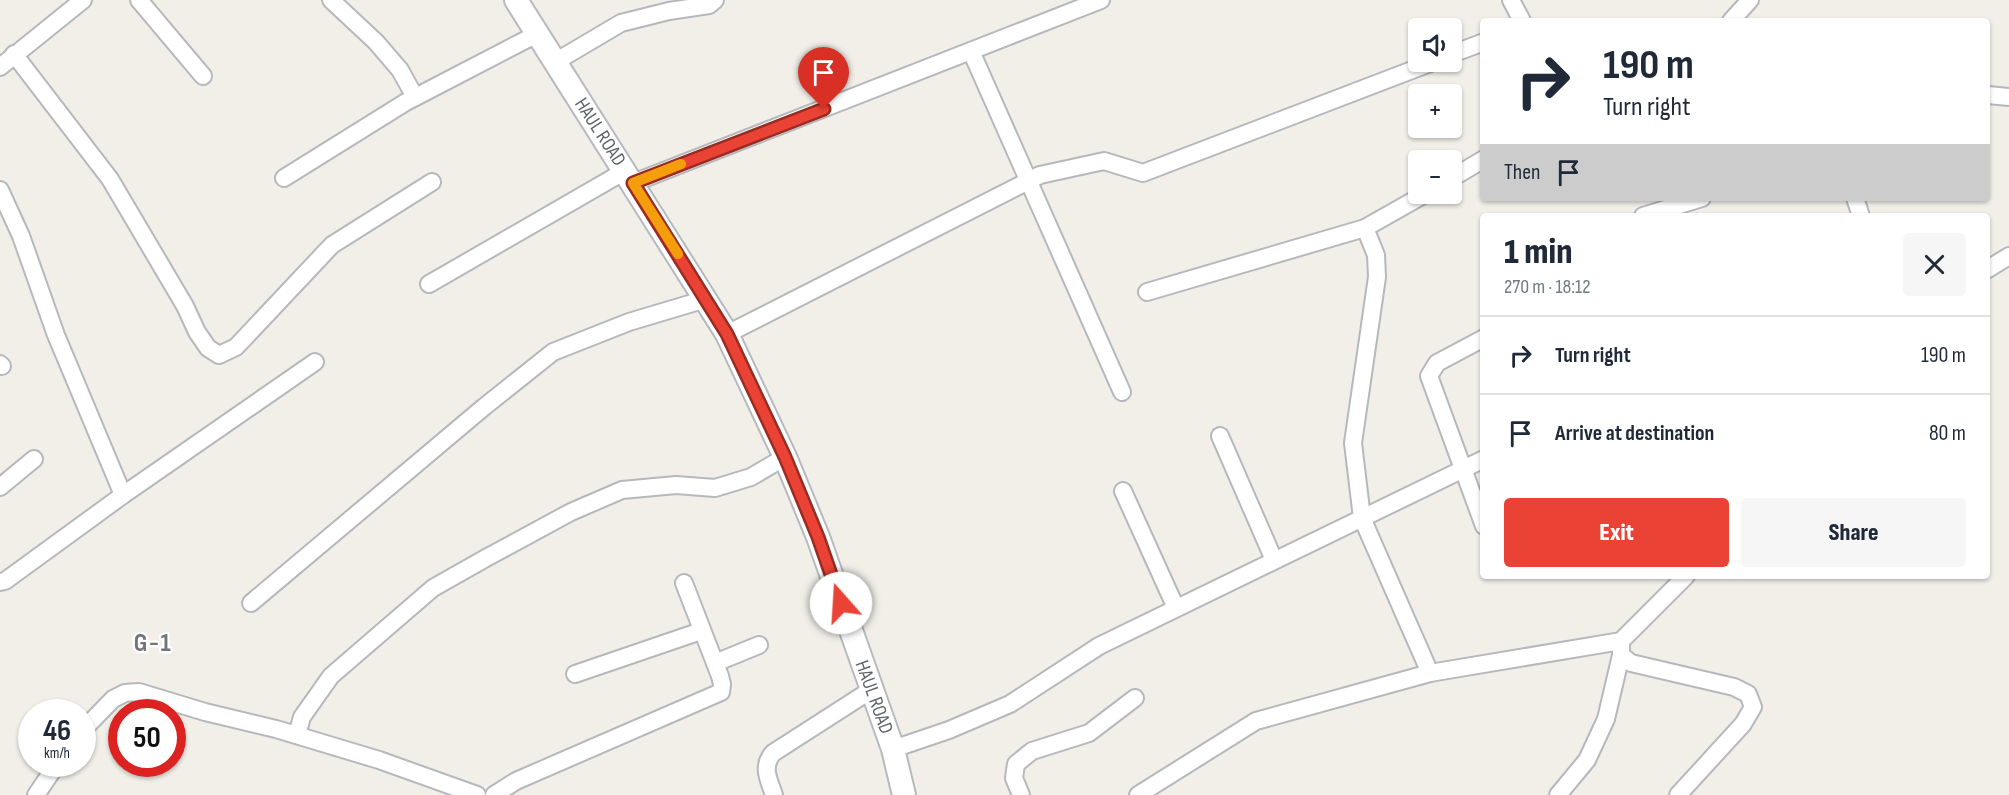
<!DOCTYPE html>
<meta charset="utf-8">
<style>
body{margin:0;font-family:"Sofia Sans Condensed",sans-serif;background:#f6f6f7;color:#1f2937;height:100vh;display:flex;flex-direction:column;font-size:22px;white-space:nowrap}
*{box-sizing:border-box;margin:0}
p{font-size:20px;color:#747a83}
.icon{flex:none;width:33px;height:33px;fill:none;stroke:currentColor;stroke-width:2;stroke-linecap:round;stroke-linejoin:round}
.map{position:relative;flex:1;overflow:hidden}
.details{position:absolute;left:1480px;top:213px;width:510px;height:366px;display:flex;flex-direction:column;background:#fff;border-radius:6px;box-shadow:0 2px 4px #0004}
.details>*{flex:none}
.top-card{position:absolute;left:1480px;top:18px;width:510px;height:183px;border-radius:6px;box-shadow:0 2px 4px #0004;background:#fff;color:#1f2937;overflow:hidden}
.controls{position:absolute;left:1408px;top:18px;display:grid;gap:12px}
.controls a{display:grid;place-items:center;width:54px;height:54px;border-radius:6px;background:#fff;box-shadow:0 2px 4px #0004;font-size:30px}
.speed{position:absolute;left:18px;top:699px;display:flex;gap:12px;font-size:30px;font-weight:700;text-align:center}
.speed>*{display:grid;place-content:center;width:78px;height:78px;border-radius:50%;background:#fff;box-shadow:0 2px 4px #0004;line-height:1}
.speed small{font-size:15px;font-weight:400}
.speed .limit{border:9px solid #d22;background:#fff;color:#111}
.pin{position:absolute;display:grid;place-items:center;width:51px;height:51px;color:#fff;margin:-62px -26px;border-radius:50% 50% 50% 0;rotate:-45deg;box-shadow:0 0 6px #0007}
.pin .icon{rotate:45deg}
.me{position:absolute;width:66px;margin:-33px;rotate:341deg;stroke-linejoin:round;filter:drop-shadow(0 0 4px #0008)}
.turn{display:flex;align-items:center;gap:21px;height:126px;padding:0 24px;font-size:27px}
.turn .icon{width:78px;height:78px;stroke-width:2.5}
.turn b{display:block;font-size:42px;line-height:51px}
.then{display:flex;align-items:center;height:57px;padding:0 24px;background:#0003;gap:12px;font-size:22px}
.round{display:grid;place-items:center;flex:none;width:63px;height:63px;border-radius:6px;background:#f6f6f7}
.summary{display:flex;align-items:center;justify-content:space-between;height:102px;padding:0 24px}
h1{font-size:36px;font-weight:800;line-height:45px}
.cta{display:flex;gap:12px;margin-top:auto;padding:12px 24px}
.cta a{flex:1;height:69px;border-radius:6px;background:#ea4335;color:#fff;font-size:24px;font-weight:800;line-height:69px;text-align:center}
.cta a+a{background:#f6f6f7;color:#1f2937}
ul{padding:0;list-style:none}
li{display:flex;align-items:center;gap:18px;height:78px;padding:0 24px;border-top:2px solid #e0e1e3}
li div{flex:1}
li b{display:block;font-size:22px}
li em{font-style:normal}
.map>svg:first-child{display:block}
.lines{fill:none;stroke-linecap:round;stroke-linejoin:round}
.minor-casing{stroke:#b5b8bc;stroke-width:20}
.secondary-casing{stroke:#b6babf;stroke-width:26}
.minor{stroke:#fff;stroke-width:16}
.secondary{stroke:#fff;stroke-width:22}
.route-casing{stroke:#982c22;stroke-width:15}
.route{stroke:#ea4335;stroke-width:10}
.slow{stroke:#f59e0b;stroke-width:10}
.labels{text-anchor:middle;dominant-baseline:central;stroke-width:4.5;stroke-linejoin:round;paint-order:stroke}
.street-label{font-size:20px;fill:#5f6368;stroke:#fff}
.district-label{font-size:26px;font-weight:bold;letter-spacing:1.5px;fill:#70757a;stroke:#fff}
</style>
<div class="map">
<svg width="2009" height="795" viewBox="0 0 2009 795">
<rect width="100%" height="100%" fill="#f1efe8"/>
<g class="lines">
<defs>
<g id="minor">
<polyline points="139,0 203,76"/>
<polyline points="331,0 376,42 400,70 415,97"/>
<polyline points="1511,0 1522,21"/>
<polyline points="1731,21 1750,0"/>
<polyline points="971,51 1122,392"/>
<polyline points="14,54 110,179 185,306 197,332 208,348 219,355 236,347 332,245 432,182"/>
<polyline points="1452,54 1484,42"/>
<polyline points="555,62 621,23 669,11 709,5 715,0"/>
<polyline points="0,67 83,0"/>
<polyline points="1988,95 2009,97"/>
<polyline points="284,178 406,102 537,34"/>
<polyline points="1452,178 1484,159"/>
<polyline points="633,183 1101,0"/>
<polyline points="0,190 21,236 56,335 123,495"/>
<polyline points="1855,198 1861,216"/>
<polyline points="1643,216 1702,198"/>
<polyline points="1365,228 1376,255 1377,277 1353,443 1362,518 1430,673"/>
<polyline points="1988,269 2009,256"/>
<polyline points="429,284 625,171"/>
<polyline points="1147,292 1365,228 1425,194"/>
<polyline points="727,334 1040,175 1104,161 1143,173 1433,62"/>
<polyline points="1484,338 1437,363 1429,376 1484,526"/>
<polyline points="0,364 2,366"/>
<polyline points="1220,436 1274,560"/>
<polyline points="0,487 34,459"/>
<polyline points="1123,491 1176,608"/>
<polyline points="0,582 5,581 123,495 315,362"/>
<polyline points="251,603 484,407 553,352 629,322 706,299"/>
<polyline points="1621,641 1621,655 1631,663 1734,687 1748,694 1753,707 1743,724 1678,795"/>
<polyline points="715,663 759,645"/>
<polyline points="575,674 701,631"/>
<polyline points="82,731 113,699 125,693 139,692 205,712 276,729 379,760 477,795"/>
<polyline points="297,735 302,717 331,676 433,588 486,558 571,512 622,490 676,485 715,488 751,477 785,457"/>
<polyline points="893,749 949,730 1010,704 1099,646 1484,459"/>
<polyline points="36,795 57,764"/>
<polyline points="494,795 516,781 721,692 722,684 720,676 684,583"/>
<path d="M774,795C769,780 761,767 773,753L871,690"/>
<polyline points="1021,795 1014,778 1016,764 1032,751 1089,733 1135,698"/>
<polyline points="1138,795 1256,721 1430,673 1621,641 1686,576"/>
<polyline points="1558,795 1587,760 1606,719 1621,655"/>
</g>
<polyline id="secondary" points="516,0 727,334 785,457 818,537 893,749 904,795"/>
</defs>
<!-- minor casing -->
<use href="#minor" class="minor-casing"/>
<!-- secondary casing -->
<use href="#secondary" class="secondary-casing"/>
<!-- minor -->
<use href="#minor" class="minor"/>
<!-- secondary -->
<use href="#secondary" class="secondary"/>
</g>
<g class="lines">
<defs>
<polyline id="route" points="824,109 633,183 727,334 785,457 818,537 841,603"/>
</defs>
<!-- route casing -->
<use href="#route" class="route-casing"/>
<!-- route -->
<use href="#route" class="route"/>
<!-- slow -->
<polyline class="slow" points="678,254 633,183 681,164"/>
</g>
<g class="labels">
<!-- street labels -->
<g class="street-label">
<text transform="translate(600 132) rotate(57)">HAUL ROAD</text>
<text transform="translate(874 697) rotate(70)">HAUL ROAD</text>
</g>
<!-- district labels -->
<g class="district-label">
<text x="153" y="643">G-1</text>
</g>
</g>
</svg>
<div class="controls">
<a><svg class="icon" aria-label="sound" viewBox="0 0 24 24"><path d="M4 9h4l5-4v14l-5-4H4zM17 9q2 3 0 6"/></svg></a>
<a>+</a>
<a>−</a>
</div>
<div class="speed"><div>46<small>km/h</small></div><div class="limit">50</div></div>
<div class="pin" style="left:824px;top:109px;background:#d93025"><svg class="icon" aria-label="arrive" viewBox="0 0 24 24"><path d="M6 21V4h12l-3 4 3 4H6"/></svg></div>
<svg class="me" style="left:841px;top:603px" viewBox="-20 -20 40 40"><circle r="19" fill="#fff"/><path d="M0-13L10 11 0 6-10 11z" fill="#ea4335"/></svg>
<div class="top-card">
<div class="turn"><svg class="icon" aria-label="right" viewBox="0 0 24 24"><path d="M7 20v-9h11M14 6l5 5-5 5"/></svg><div><b>190 m</b>Turn right</div></div>
<div class="then">Then<svg class="icon" aria-label="arrive" viewBox="0 0 24 24"><path d="M6 21V4h12l-3 4 3 4H6"/></svg></div>
</div>
<section class="details">
<div class="summary"><div><h1>1 min</h1><p>270 m · 18:12</p></div><a class="round"><svg class="icon" aria-label="close" viewBox="0 0 24 24"><path d="M6 6l12 12M18 6L6 18"/></svg></a></div>
<ul>
<li><svg class="icon" aria-label="right" viewBox="0 0 24 24"><path d="M7 20v-9h11M14 6l5 5-5 5"/></svg><div><b>Turn right</b></div><em>190 m</em></li>
<li><svg class="icon" aria-label="arrive" viewBox="0 0 24 24"><path d="M6 21V4h12l-3 4 3 4H6"/></svg><div><b>Arrive at destination</b></div><em>80 m</em></li>
</ul>
<div class="cta"><a>Exit</a><a>Share</a></div>
</section>
</div>
